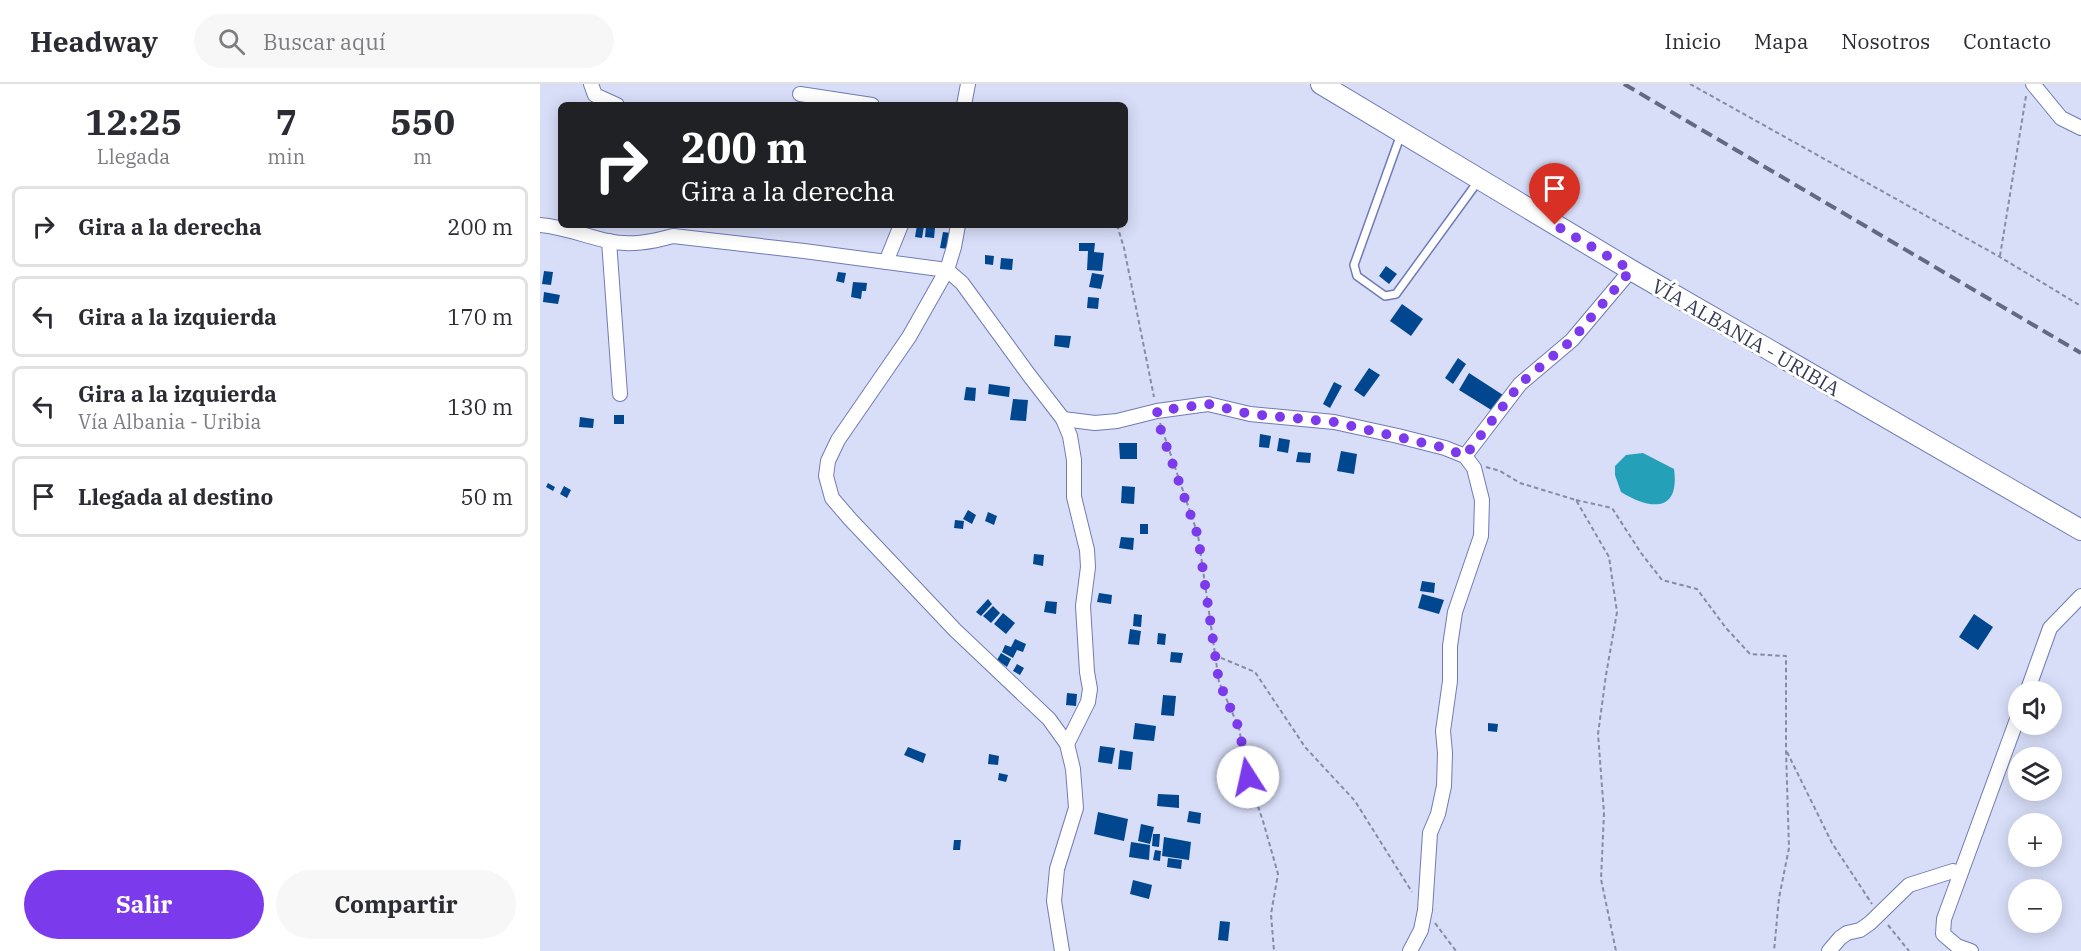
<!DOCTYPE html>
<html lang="es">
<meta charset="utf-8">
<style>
body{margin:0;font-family:"IBM Plex Serif",serif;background:#f7f7f7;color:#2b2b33;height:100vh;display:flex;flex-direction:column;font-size:22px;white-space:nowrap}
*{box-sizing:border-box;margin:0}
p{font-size:20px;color:#7c7c81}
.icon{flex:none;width:33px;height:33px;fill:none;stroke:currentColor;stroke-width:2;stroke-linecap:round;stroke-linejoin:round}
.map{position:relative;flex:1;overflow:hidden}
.panel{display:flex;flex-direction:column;background:#fff;width:540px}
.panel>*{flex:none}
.banner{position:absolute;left:18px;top:18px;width:570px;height:126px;border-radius:9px;box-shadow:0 3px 15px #0003;background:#202124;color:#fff;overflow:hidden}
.tools{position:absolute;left:1468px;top:597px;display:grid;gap:12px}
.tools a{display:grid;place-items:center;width:54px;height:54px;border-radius:50%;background:#fff;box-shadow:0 3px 15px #0003;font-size:30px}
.pin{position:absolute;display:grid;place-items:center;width:51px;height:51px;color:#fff;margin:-62px -26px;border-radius:50% 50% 50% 0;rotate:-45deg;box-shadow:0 0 6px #0007}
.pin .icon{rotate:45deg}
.me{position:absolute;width:66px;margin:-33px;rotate:350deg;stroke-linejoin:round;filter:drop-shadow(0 0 4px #0008)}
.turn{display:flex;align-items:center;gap:21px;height:126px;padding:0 24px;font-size:27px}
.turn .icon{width:78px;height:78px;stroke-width:2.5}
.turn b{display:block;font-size:42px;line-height:51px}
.eta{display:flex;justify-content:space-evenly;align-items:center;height:102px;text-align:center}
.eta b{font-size:36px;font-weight:700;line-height:42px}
.action{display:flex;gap:12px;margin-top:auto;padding:12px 24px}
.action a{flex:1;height:69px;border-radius:36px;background:#7c3aed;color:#fff;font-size:24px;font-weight:700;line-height:69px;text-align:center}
.action a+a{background:#f7f7f7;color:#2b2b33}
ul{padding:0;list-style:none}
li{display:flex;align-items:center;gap:18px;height:81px;margin:0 12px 9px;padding:0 12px;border:3px solid #e1e1e2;border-radius:9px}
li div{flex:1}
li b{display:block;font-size:22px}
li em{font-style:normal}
header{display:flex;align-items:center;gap:36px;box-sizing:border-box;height:84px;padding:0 30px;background:#fff;border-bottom:2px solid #e1e1e2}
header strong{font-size:28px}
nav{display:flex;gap:33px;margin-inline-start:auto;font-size:21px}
.search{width:420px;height:54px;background:#f7f7f7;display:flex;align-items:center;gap:15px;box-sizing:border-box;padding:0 21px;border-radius:33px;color:#7c7c81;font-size:22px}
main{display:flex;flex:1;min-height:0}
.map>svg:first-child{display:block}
.water{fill:#24a0b9}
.building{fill:#00478f}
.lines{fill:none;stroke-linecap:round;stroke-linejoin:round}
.lane-casing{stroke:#707bb6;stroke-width:10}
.street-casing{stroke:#707bb6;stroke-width:16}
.secondary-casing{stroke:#707bb6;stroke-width:22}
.path{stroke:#868ca6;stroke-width:2;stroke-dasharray:4.5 3;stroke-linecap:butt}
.lane{stroke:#fff;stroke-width:7}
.street{stroke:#fff;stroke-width:14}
.secondary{stroke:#fff;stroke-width:20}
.rail{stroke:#646983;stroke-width:4;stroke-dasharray:12 6;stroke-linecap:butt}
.route{stroke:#7c3aed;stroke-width:10;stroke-dasharray:0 18}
.labels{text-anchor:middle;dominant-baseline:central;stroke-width:6;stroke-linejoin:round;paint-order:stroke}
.street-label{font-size:20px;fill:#353a54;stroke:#fff}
</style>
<header>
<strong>Headway</strong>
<div class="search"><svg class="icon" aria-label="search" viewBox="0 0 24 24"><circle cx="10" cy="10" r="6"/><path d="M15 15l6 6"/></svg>Buscar aquí</div>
<nav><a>Inicio</a><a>Mapa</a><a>Nosotros</a><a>Contacto</a></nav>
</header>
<main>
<section class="panel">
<div class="eta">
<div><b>12:25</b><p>Llegada</p></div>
<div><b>7</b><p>min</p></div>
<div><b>550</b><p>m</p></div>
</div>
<ul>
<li><svg class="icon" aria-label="right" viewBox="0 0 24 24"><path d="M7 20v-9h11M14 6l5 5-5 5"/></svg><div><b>Gira a la derecha</b></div><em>200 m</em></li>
<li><svg class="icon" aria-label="left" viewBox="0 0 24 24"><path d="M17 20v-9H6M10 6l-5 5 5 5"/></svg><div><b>Gira a la izquierda</b></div><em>170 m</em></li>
<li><svg class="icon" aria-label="left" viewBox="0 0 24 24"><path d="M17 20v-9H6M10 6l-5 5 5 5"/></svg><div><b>Gira a la izquierda</b><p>Vía Albania - Uribia</p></div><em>130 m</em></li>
<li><svg class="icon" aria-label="arrive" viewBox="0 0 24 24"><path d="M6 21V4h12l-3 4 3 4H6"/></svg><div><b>Llegada al destino</b></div><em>50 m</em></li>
</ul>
<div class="action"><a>Salir</a><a>Compartir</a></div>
</section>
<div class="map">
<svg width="1541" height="867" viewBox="0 0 1541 867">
<rect width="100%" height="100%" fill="#d8def8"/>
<!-- water -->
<path class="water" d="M1103,369L1134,385C1140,429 1110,426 1081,408L1075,391V382L1086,371Z"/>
<!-- building -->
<g class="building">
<polygon points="377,141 384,142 382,154 375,153"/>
<polygon points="386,142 395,144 394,154 385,153"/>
<polygon points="403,148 411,149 408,165 400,164"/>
<polygon points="539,159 555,159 554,168 564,169 562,187 547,186 548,167 539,167"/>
<polygon points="445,171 454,172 453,181 445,180"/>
<polygon points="461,174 473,175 472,186 460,185"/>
<polygon points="846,182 857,190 849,200 839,192"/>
<polygon points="4,187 13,188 11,201 2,200"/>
<polygon points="298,188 306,189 304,199 296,197"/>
<polygon points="552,189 564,191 561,205 549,203"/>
<polygon points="313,198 327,199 326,207 322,207 321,215 311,213"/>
<polygon points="4,208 20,211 18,220 3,218"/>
<polygon points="548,213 559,214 558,225 547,224"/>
<polygon points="862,220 883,235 871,252 850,237"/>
<polygon points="515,251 531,252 529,264 514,262"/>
<polygon points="918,274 926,280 913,300 905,294"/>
<polygon points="829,284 840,291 824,313 814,306"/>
<polygon points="929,289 963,311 953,327 919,306"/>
<polygon points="794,298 802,302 790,324 783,320"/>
<polygon points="449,300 470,303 469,313 448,310"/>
<polygon points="426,303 436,304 435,317 424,316"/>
<polygon points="473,315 488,316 486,337 470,336"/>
<rect x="74" y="331" width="10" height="9"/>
<polygon points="40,333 54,335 53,344 39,343"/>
<polygon points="720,350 731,352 729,364 719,363"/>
<polygon points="739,354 750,356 748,369 737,367"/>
<polygon points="579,359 597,359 597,375 580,375"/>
<polygon points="801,367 817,370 814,390 797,387"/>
<polygon points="758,368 771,369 770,379 756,378"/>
<polygon points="8,399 15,403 13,407 6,403"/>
<polygon points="24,402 31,406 27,414 20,410"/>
<polygon points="582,402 595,403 594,420 581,419"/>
<polygon points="428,426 436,431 432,440 423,435"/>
<polygon points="448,428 457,432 454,441 445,437"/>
<polygon points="415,436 424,437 423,445 414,444"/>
<rect x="600" y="440" width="8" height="10"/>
<polygon points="581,453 594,454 593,466 579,464"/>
<polygon points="494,470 504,471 503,482 493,480"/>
<polygon points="882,497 895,499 894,509 880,507"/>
<polygon points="559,509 572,511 571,520 557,518"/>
<polygon points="882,510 904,516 899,530 878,524"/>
<polygon points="448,515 452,520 441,532 436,528"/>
<polygon points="506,517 517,518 516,530 504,528"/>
<polygon points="453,522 460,529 451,539 443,532"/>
<polygon points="463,529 475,539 466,550 454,540"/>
<polygon points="594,530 602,531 601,543 593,542"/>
<polygon points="1434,530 1453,543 1438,566 1419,553"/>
<polygon points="590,545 601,547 599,561 588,560"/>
<polygon points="618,549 626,550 625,561 617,560"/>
<polygon points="475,555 486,560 483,568 477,566 473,574 462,568 465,561 471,563"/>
<polygon points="631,568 643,569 641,579 630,578"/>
<polygon points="461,569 471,575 467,583 457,576"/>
<polygon points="477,580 484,584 480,591 473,587"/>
<polygon points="527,609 537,610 536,622 526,621"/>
<polygon points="623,611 636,612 634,632 621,631"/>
<polygon points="595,639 616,642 614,657 593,655"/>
<polygon points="948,639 958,640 957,648 948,647"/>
<polygon points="560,662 575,664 572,680 558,678"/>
<polygon points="368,663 386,670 383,679 364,671"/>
<polygon points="580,666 593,668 591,686 578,685"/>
<polygon points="449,670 459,672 458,681 448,680"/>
<polygon points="459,689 468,691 466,698 458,696"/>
<polygon points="618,710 639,711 639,724 617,722"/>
<polygon points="649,727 661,729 660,740 647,738"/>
<polygon points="558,728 588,735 584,757 554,750"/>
<polygon points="601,740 614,743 610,760 598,757"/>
<polygon points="613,750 620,750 619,763 612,762"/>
<polygon points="624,753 651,758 649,776 622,772"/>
<polygon points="414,756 421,756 420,766 413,766"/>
<polygon points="591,758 610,761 609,776 589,773"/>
<polygon points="615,766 621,767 620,777 613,776"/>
<polygon points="628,774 642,776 641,785 627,783"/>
<polygon points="593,796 612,801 609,815 590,810"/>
<polygon points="680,837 690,838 688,857 678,856"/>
</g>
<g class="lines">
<defs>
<polyline id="lane" points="861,50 814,181 817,192 845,212 856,210 939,96"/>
<g id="street">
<polyline points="51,0 55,11 77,21"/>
<polyline points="1493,0 1521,34 1541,44"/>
<polyline points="260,10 332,21"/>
<polyline points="424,21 428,0"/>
<path d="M0,141C24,143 45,152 68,157C90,162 111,158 133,152L264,167L407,186L422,199L489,291L523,335L530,352L534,376V413L547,466L548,483L543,522L547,588L550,605L548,618L527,660"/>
<polyline points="418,141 414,163 407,186 369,253 298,356 288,377 286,392 292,414 310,435 415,546 509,635 527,660 533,685 536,724 517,785 514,817 522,867"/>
<polyline points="69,157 80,310"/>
<polyline points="346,178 361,141"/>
<polyline points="523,335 555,339 577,337 617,327 668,320 710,330 794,338 858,352 905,364 925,372 934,384 942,416 941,452 915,528 910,562 910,597 903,647 905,669 904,702 898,730 890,749 885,826 881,846 870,867"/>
<polyline points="925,372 980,300 1032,256 1091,186"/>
<polyline points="1487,608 1510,544 1541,512"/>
<polyline points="1289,867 1300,854 1307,849 1320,846 1330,839 1369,801 1413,787 1420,790"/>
<polyline points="1431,867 1417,862 1403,850 1404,835 1479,630"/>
</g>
<polyline id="secondary" points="781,0 1091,186 1541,446"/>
</defs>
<!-- lane casing -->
<use href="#lane" class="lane-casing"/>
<!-- street casing -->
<use href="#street" class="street-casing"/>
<!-- secondary casing -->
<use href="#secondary" class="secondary-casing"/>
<!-- path -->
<g class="path">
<polyline points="1150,0 1460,173 1541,222"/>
<polyline points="577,141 584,164 614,313"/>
<polyline points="1460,172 1486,12"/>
<polyline points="620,339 658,451 679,598 699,644 708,693 723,737 738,790 731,830 734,867"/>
<polyline points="946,383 960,387 980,399 1036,416 1069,473 1077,528 1066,591 1058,650 1064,729 1061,795 1076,867"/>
<polyline points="1036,416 1072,424 1101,469 1122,496 1157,505 1186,544 1210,570 1246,572 1246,666 1249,764 1239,814 1234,867"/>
<polyline points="674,571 715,588 765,663 815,717 872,808"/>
<polyline points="1247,668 1292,759 1332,820"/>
<polyline points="895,839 916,867"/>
<polyline points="1348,841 1369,867"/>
</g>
<!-- lane -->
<use href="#lane" class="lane"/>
<!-- street -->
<use href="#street" class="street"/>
<!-- secondary -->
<use href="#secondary" class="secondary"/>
<!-- rail -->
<polyline class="rail" points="1084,0 1541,269"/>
</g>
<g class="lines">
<!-- route -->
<polyline class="route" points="708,693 699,644 679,598 658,452 621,347 617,327 668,320 710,330 794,338 905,364 925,372 980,300 1032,256 1091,186 1015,141"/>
</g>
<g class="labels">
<!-- street labels -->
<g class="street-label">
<text transform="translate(1206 253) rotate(30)">VÍA ALBANIA - URIBIA</text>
</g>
</g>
</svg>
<div class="tools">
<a><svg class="icon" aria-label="sound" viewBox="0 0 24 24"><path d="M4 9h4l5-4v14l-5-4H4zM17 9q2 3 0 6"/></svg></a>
<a><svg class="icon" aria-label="layers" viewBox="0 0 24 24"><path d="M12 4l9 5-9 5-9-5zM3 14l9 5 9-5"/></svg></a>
<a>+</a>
<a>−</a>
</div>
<div class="pin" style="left:1015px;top:141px;background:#d93025"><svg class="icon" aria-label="arrive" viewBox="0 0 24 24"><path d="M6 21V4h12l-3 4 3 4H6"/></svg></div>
<svg class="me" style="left:708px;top:693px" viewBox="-20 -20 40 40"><circle r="19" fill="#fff"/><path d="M0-13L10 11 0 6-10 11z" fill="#7c3aed"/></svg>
<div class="banner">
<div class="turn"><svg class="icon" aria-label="right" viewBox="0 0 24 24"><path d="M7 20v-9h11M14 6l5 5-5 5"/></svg><div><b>200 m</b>Gira a la derecha</div></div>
</div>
</div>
</main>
